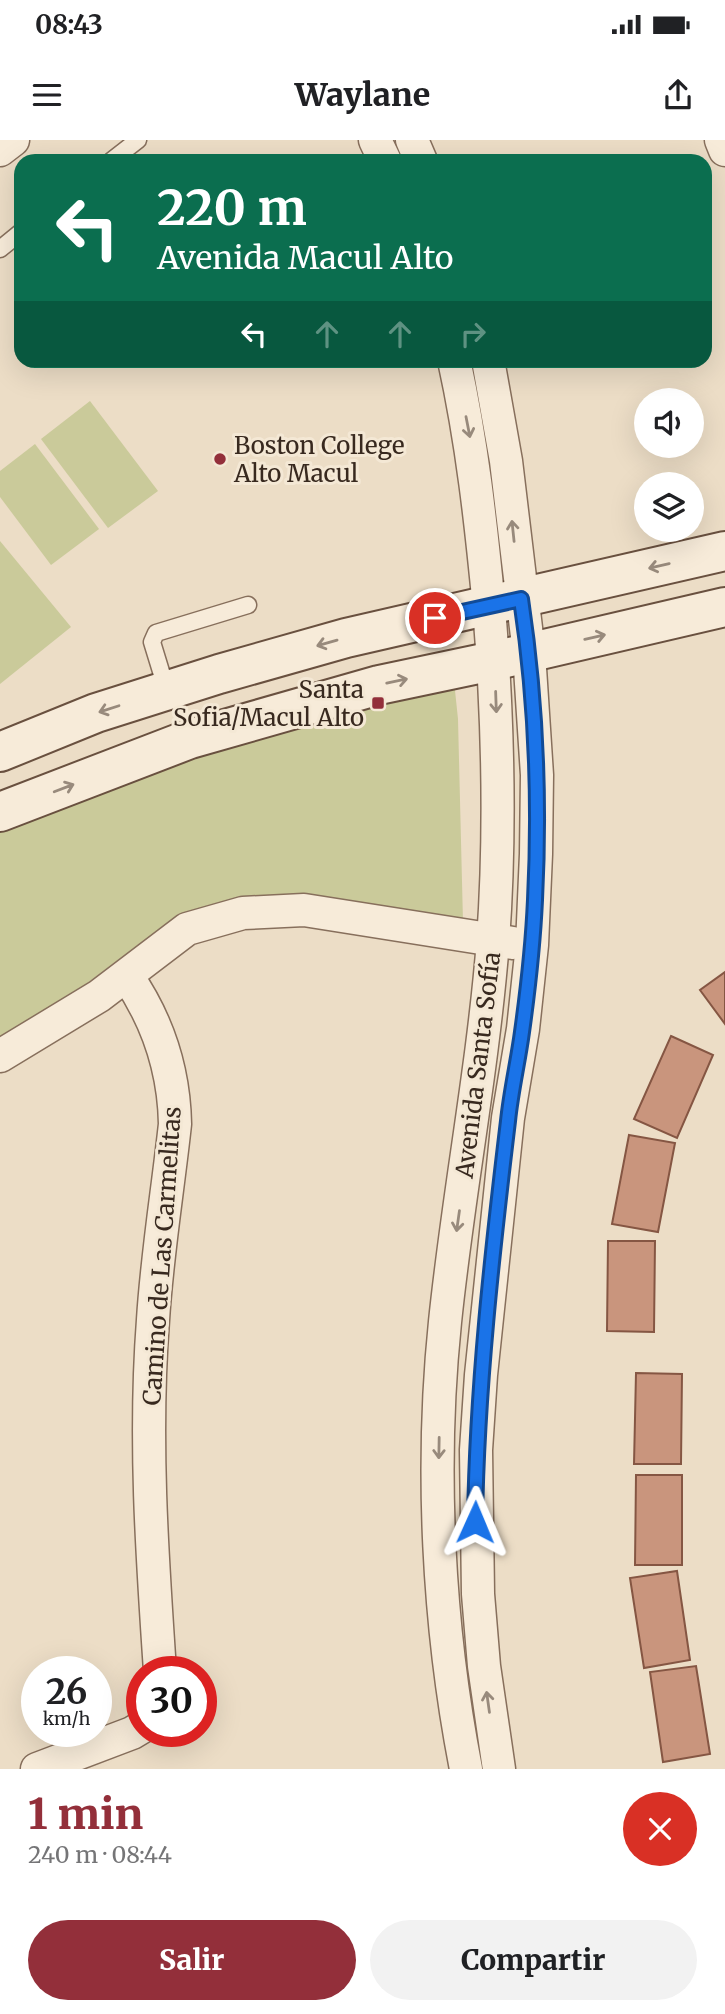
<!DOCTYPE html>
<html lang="es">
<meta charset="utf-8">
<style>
body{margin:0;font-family:Merriweather,serif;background:#f2f2f2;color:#202124;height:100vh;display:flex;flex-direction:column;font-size:26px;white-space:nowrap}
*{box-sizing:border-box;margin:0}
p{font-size:23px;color:#757577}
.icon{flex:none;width:38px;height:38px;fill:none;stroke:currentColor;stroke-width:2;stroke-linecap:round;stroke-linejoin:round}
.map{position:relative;height:1629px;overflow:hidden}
.panel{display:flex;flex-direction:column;background:#fff;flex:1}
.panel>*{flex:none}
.guide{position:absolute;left:14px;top:14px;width:698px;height:214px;border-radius:21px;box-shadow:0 7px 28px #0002;background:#0b6e4f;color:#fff;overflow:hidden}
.tools{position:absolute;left:634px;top:248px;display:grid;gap:14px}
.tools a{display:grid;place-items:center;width:70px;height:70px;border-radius:50%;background:#fff;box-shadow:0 7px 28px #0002;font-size:35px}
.speed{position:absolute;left:21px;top:1516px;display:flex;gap:14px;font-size:35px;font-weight:700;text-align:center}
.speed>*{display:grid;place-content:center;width:91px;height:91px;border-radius:50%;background:#fff;box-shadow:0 7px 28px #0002;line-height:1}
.speed small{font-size:18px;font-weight:400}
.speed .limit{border:10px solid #d22;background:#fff;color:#111}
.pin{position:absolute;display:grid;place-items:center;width:60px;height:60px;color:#fff;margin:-30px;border:4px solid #fff;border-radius:50%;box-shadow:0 2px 7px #0007}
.me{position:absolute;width:77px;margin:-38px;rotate:1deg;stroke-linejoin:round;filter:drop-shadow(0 0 5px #0008)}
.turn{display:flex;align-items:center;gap:24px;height:147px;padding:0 28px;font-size:32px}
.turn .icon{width:91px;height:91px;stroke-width:2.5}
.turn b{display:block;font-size:49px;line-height:60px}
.lanes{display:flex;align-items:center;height:66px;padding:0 28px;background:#0003;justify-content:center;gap:35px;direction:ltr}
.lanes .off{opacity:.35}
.round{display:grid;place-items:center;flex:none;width:74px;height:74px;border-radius:37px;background:#f2f2f2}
.summary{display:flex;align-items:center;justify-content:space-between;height:119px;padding:0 28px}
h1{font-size:42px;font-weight:800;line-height:52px;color:#932f3a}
.cta{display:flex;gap:14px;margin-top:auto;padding:14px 28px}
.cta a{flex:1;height:80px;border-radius:42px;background:#932f3a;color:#fff;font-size:28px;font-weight:800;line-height:80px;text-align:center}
.cta a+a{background:#f2f2f2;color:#202124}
.status{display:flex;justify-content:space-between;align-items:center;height:49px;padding:0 35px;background:#fff;direction:ltr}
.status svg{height:19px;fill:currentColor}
header{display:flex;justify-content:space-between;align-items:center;height:91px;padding:0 28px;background:#fff;font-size:32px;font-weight:800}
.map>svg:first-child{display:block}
.green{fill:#caca9a}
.building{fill:#c9957d;stroke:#855643;stroke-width:2}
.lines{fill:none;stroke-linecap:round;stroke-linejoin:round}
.lane-casing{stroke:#876f5c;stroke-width:19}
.street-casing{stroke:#876f5c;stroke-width:35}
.secondary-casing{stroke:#69503f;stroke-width:42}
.lane{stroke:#f7ebd9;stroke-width:16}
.street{stroke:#f7ebd9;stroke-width:32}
.secondary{stroke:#f7ebd9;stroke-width:38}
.oneway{stroke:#988a7c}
.route-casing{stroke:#114b97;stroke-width:18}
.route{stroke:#1a73e8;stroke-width:12}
.poi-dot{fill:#932f3a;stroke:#f4e8d5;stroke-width:2.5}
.labels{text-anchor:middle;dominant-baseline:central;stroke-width:6;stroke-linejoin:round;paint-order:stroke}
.poi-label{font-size:24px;fill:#38291f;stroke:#f4e8d5;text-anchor:start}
.street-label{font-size:24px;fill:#38291f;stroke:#f4e8d5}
</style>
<div class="status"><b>08:43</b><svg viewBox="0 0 49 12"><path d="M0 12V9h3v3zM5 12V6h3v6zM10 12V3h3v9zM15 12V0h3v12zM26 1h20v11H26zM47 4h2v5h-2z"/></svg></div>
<header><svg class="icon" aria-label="menu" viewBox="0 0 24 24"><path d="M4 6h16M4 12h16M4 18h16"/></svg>Waylane<svg class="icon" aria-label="share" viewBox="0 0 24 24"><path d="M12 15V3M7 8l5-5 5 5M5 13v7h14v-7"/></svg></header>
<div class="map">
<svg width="725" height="1629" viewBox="0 0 725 1629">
<rect width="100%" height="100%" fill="#ecddc6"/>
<!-- green -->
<g class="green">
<polygon points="90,261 158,351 108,388 41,299"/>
<polygon points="35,304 99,389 51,425 0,357 0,331"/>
<polygon points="0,401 71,487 0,544"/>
<path d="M454,541L458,579L463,782C362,763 252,728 159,791C106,826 58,871 0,897V687L190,616Z"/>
</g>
<!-- building -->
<g class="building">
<polygon points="725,832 725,884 700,850"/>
<polygon points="671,896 713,915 677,998 634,979"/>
<polygon points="629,995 675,1003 658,1092 612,1084"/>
<polygon points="608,1101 655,1101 654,1192 607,1191"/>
<polygon points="636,1233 682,1234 681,1324 634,1324"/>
<polygon points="636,1335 682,1335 682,1425 635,1425"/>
<polygon points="677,1431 690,1520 644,1528 630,1438"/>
<polygon points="696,1526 710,1614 663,1622 650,1532"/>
</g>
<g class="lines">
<defs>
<g id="lane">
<polyline points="111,21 138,0"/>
<polyline points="0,109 21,92"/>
<polyline points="167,551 152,502 156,493 248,465"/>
</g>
<g id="street">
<polyline points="375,0 385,21"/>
<polyline points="412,0 421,21"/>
<polyline points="721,0 725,10"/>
<polyline points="0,10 13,0"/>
<path d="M454,220C472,302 481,383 489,467C498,578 501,690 493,801C483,929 458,1055 445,1182C430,1327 438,1486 466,1629"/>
<polyline points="488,220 506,321 529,513 537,635 536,714 532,805 523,889 508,978 481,1235 476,1310 478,1454 484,1526 499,1629"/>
<path d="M127,836C158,881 174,929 175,984C168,1049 157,1114 153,1180C144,1297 152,1414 160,1531"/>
<polyline points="0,916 99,856 187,789 243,773 304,770 513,803"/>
<polyline points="37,1629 132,1593 142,1587"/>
</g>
<g id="secondary">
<polyline points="0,612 96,573 219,534 346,498 725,411"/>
<polyline points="0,672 190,599 379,545 493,521 725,467"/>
</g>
</defs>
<!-- lane casing -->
<use href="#lane" class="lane-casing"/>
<!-- street casing -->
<use href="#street" class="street-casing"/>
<!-- secondary casing -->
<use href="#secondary" class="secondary-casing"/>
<!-- lane -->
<use href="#lane" class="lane"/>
<!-- street -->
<use href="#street" class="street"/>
<!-- secondary -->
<use href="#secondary" class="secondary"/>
</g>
<!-- one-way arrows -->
<defs><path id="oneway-shaft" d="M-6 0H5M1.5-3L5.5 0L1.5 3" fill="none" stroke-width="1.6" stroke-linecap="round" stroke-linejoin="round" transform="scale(1.75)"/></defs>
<g class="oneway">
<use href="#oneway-shaft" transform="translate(468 287) rotate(79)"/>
<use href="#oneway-shaft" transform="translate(513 391) rotate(-96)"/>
<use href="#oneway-shaft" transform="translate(659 426) rotate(167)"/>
<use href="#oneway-shaft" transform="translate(595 497) rotate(-13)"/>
<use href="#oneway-shaft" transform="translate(327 503) rotate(164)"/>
<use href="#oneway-shaft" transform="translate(397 541) rotate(-12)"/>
<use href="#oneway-shaft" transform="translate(496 562) rotate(88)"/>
<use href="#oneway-shaft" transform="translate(109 569) rotate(162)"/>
<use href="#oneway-shaft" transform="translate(64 648) rotate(-21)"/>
<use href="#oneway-shaft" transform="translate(458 1081) rotate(98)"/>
<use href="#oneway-shaft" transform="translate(439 1308) rotate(91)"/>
<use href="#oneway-shaft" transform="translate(488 1562) rotate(-98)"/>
</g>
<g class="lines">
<defs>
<path id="route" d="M435,478L521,459C536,559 540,660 535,760C533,804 528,849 522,892C518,922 511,951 508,981C492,1114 477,1248 475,1382"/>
</defs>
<!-- route casing -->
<use href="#route" class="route-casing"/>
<!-- route -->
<use href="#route" class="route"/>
</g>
<!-- markers -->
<g class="poi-dot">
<circle cx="220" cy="319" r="7"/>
<rect x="371" y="556" width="14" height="14" rx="3.5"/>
</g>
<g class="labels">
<!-- poi labels -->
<g class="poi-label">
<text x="234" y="305">Boston College<tspan x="234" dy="28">Alto Macul</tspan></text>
<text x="364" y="549" text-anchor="end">Santa<tspan x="364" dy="28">Sofia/Macul Alto</tspan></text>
</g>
<!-- street labels -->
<g class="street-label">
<text transform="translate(478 925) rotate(-83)">Avenida Santa Sofía</text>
<text transform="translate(162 1116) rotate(-86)">Camino de Las Carmelitas</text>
</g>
</g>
</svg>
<div class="tools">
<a><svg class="icon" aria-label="sound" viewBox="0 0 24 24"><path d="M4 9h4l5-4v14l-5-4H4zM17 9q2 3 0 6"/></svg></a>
<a><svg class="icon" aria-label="layers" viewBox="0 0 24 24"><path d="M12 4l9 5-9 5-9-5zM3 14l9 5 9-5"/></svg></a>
</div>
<div class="speed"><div>26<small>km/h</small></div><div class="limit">30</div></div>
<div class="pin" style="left:435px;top:478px;background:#d93025"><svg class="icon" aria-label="arrive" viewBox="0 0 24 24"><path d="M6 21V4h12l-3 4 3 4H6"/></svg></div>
<svg class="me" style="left:475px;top:1382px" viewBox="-20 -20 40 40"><path d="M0-17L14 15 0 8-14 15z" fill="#1a73e8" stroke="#fff" stroke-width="4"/></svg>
<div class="guide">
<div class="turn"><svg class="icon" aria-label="left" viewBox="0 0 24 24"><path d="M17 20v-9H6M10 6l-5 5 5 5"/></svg><div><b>220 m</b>Avenida Macul Alto</div></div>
<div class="lanes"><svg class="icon" aria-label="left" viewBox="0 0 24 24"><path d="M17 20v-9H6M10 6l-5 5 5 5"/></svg><svg class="icon off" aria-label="ahead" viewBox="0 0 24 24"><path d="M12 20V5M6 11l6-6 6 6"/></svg><svg class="icon off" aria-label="ahead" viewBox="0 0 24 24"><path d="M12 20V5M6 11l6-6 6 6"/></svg><svg class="icon off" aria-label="right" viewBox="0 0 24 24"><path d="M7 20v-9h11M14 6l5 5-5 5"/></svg></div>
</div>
</div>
<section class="panel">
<div class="summary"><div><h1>1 min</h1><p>240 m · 08:44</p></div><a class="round" style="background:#d93025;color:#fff"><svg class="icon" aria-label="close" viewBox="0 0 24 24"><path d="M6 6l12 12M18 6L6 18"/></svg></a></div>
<div class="cta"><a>Salir</a><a>Compartir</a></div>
</section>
